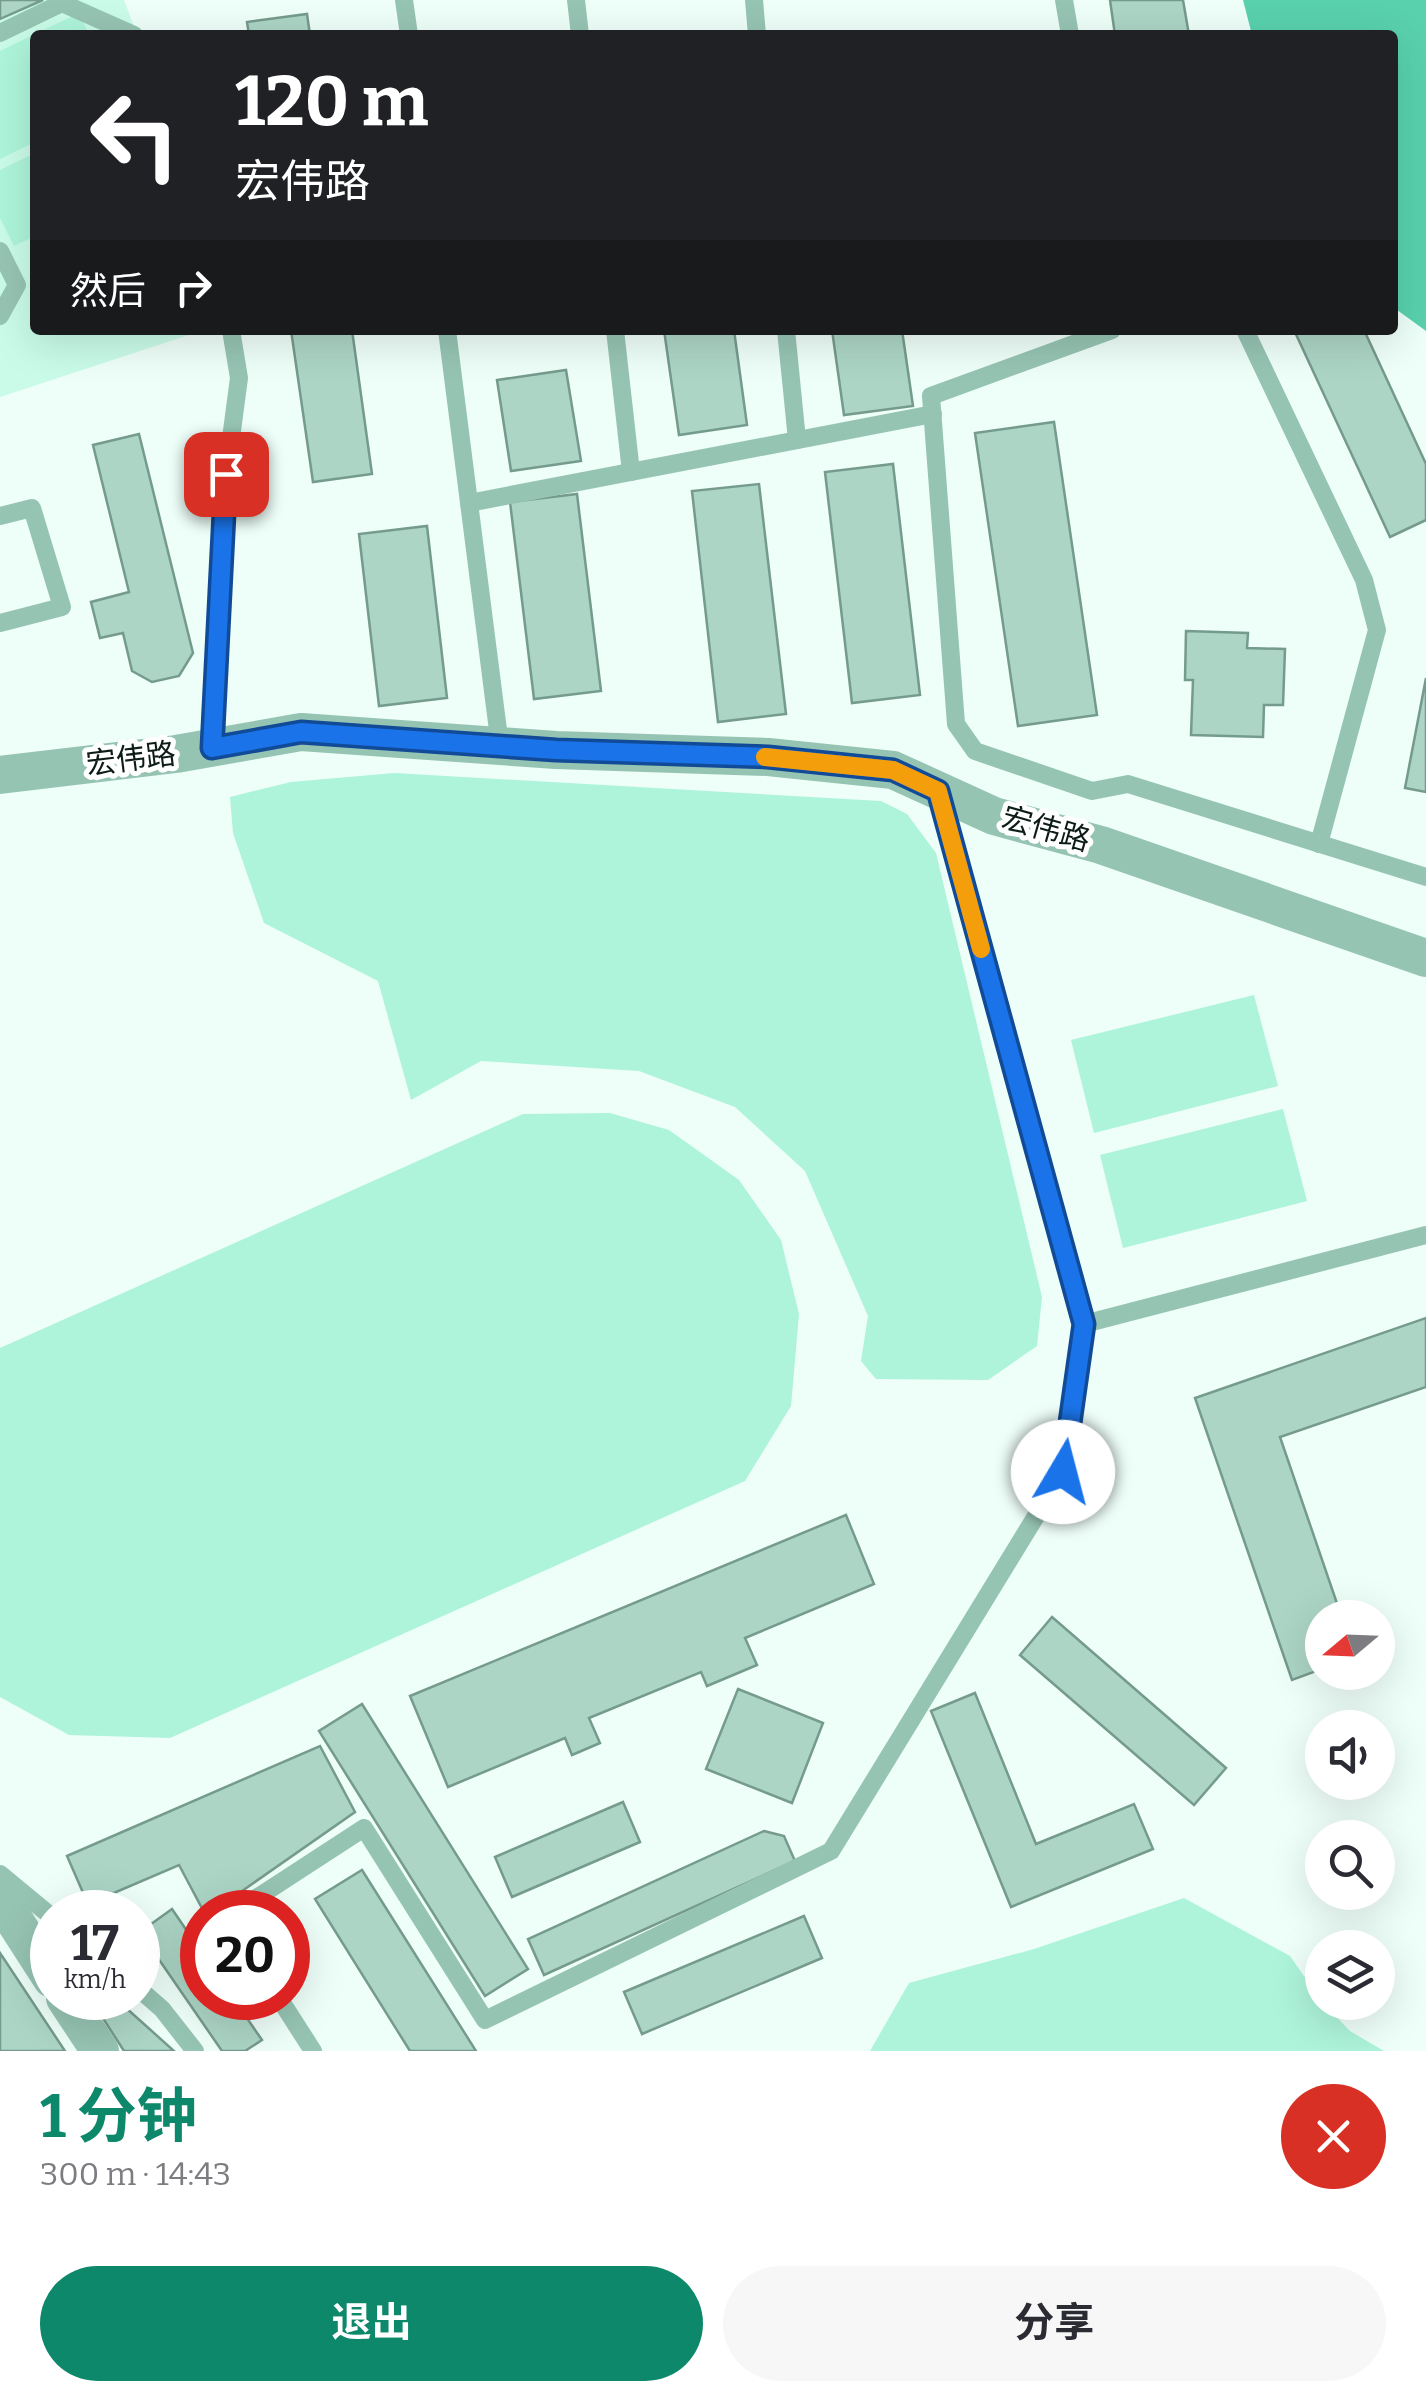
<!DOCTYPE html>
<html lang="zh">
<meta charset="utf-8">
<style>
body{margin:0;font-family:Bitter,"Noto Sans SC",serif;background:#f7f7f7;color:#2b2b33;height:100vh;display:flex;flex-direction:column;font-size:38px;white-space:nowrap}
*{box-sizing:border-box;margin:0}
p{font-size:32px;color:#7c7c81}
.icon{flex:none;width:55px;height:55px;fill:none;stroke:currentColor;stroke-width:2;stroke-linecap:round;stroke-linejoin:round}
.map{position:relative;height:2051px;overflow:hidden}
.panel{display:flex;flex-direction:column;background:#fff;flex:1}
.panel>*{flex:none}
.top-card{position:absolute;left:30px;top:30px;width:1368px;height:305px;border-radius:10px;box-shadow:0 10px 40px #0002;background:#202124;color:#fff;overflow:hidden}
.needle{width:65px;rotate:251deg}
.controls{position:absolute;left:1305px;top:1600px;display:grid;gap:20px}
.controls a{display:grid;place-items:center;width:90px;height:90px;border-radius:50%;background:#fff;box-shadow:0 10px 40px #0002;font-size:50px}
.speed{position:absolute;left:30px;top:1890px;display:flex;gap:20px;font-size:50px;font-weight:700;text-align:center}
.speed>*{display:grid;place-content:center;width:130px;height:130px;border-radius:50%;background:#fff;box-shadow:0 10px 40px #0002;line-height:1}
.speed small{font-size:25px;font-weight:400}
.speed .limit{border:15px solid #d22;background:#fff;color:#111}
.pin{position:absolute;display:grid;place-items:center;width:85px;height:85px;color:#fff;margin:-42px;border-radius:20px;box-shadow:0 5px 15px #0006}
.me{position:absolute;width:110px;margin:-55px;rotate:8deg;stroke-linejoin:round;filter:drop-shadow(0 0 8px #0008)}
.turn{display:flex;align-items:center;gap:35px;height:210px;padding:0 40px;font-size:45px}
.turn .icon{width:130px;height:130px;stroke-width:2.5}
.turn b{display:block;font-size:70px;line-height:85px}
.then{display:flex;align-items:center;height:95px;padding:0 40px;background:#0003;gap:20px;font-size:38px}
.round{display:grid;place-items:center;flex:none;width:105px;height:105px;border-radius:52px;background:#f7f7f7}
.headline{display:flex;align-items:center;justify-content:space-between;height:170px;padding:0 40px}
h1{font-size:60px;font-weight:700;line-height:75px;color:#0d886a}
.cta{display:flex;gap:20px;margin-top:auto;padding:20px 40px}
.cta a{flex:1;height:115px;border-radius:60px;background:#0d886a;color:#fff;font-size:40px;font-weight:700;line-height:115px;text-align:center}
.cta a+a{background:#f7f7f7;color:#2b2b33}
.map>svg:first-child{display:block}
.built{fill:#c9fbe8}
.green{fill:#adf4da}
.forest{fill:#59d1ac}
.building{fill:#acd5c5;stroke:#759b8d;stroke-width:2.5}
.lines{fill:none;stroke-linecap:round;stroke-linejoin:round}
.lane{stroke:#96c4b3;stroke-width:18}
.street{stroke:#96c4b3;stroke-width:38}
.route-casing{stroke:#114b97;stroke-width:25}
.route{stroke:#1a73e8;stroke-width:18}
.slow{stroke:#f59e0b;stroke-width:18}
.labels{text-anchor:middle;dominant-baseline:central;stroke-width:10;stroke-linejoin:round;paint-order:stroke}
.street-label{font-size:30px;fill:#0d1c17;stroke:#fff}
</style>
<div class="map">
<svg width="1426" height="2051" viewBox="0 0 1426 2051">
<rect width="100%" height="100%" fill="#eefef8"/>
<!-- built -->
<polygon class="built" points="0,0 124,0 137,35 35,35 35,330 204,330 0,397"/>
<!-- green -->
<g class="green">
<polygon points="79,13 89,35 35,35 35,142 0,159 0,51"/>
<polygon points="35,153 35,236 14,246 0,218 0,170"/>
<polygon points="394,773 881,801 907,814 936,853 1042,1297 1037,1346 988,1380 876,1379 861,1361 868,1316 805,1171 735,1107 639,1071 481,1061 411,1100 378,981 264,923 233,833 230,797 291,782"/>
<polygon points="1254,995 1278,1086 1094,1133 1071,1040"/>
<polygon points="1283,1109 1307,1201 1123,1248 1100,1155"/>
<polygon points="610,1113 669,1130 739,1180 781,1240 799,1314 791,1406 745,1481 170,1738 69,1735 0,1697 0,1348 523,1114"/>
<polygon points="1184,1898 1290,1956 1322,2002 1350,2031 1384,2051 870,2051 909,1983 1034,1949"/>
</g>
<!-- forest -->
<polygon class="forest" points="1243,0 1426,0 1426,331 1393,307 1392,35 1252,35"/>
<!-- building -->
<g class="building">
<polygon points="0,0 43,0 0,19"/>
<polygon points="1110,0 1183,0 1189,35 1115,35"/>
<polygon points="307,14 310,35 249,35 247,22"/>
<polygon points="291,330 352,330 372,474 313,482"/>
<polygon points="664,330 734,330 747,425 679,435"/>
<polygon points="832,330 902,330 913,406 844,415"/>
<polygon points="1294,330 1364,330 1426,464 1426,520 1390,537"/>
<polygon points="566,370 581,461 511,471 497,380"/>
<polygon points="1054,422 1097,715 1018,726 975,433"/>
<polygon points="139,434 193,653 179,676 152,682 132,671 123,633 100,638 91,602 129,592 93,445"/>
<polygon points="893,464 920,695 852,703 825,472"/>
<polygon points="759,484 786,714 718,722 692,491"/>
<polygon points="577,494 601,691 534,699 510,502"/>
<polygon points="427,526 447,698 379,706 359,534"/>
<polygon points="1186,631 1248,633 1247,648 1285,649 1283,705 1264,705 1263,737 1191,735 1193,680 1185,680"/>
<polygon points="1426,678 1426,792 1405,788"/>
<polygon points="1426,1318 1426,1387 1280,1437 1342,1618 1322,1618 1322,1669 1292,1680 1195,1398"/>
<polygon points="846,1515 874,1584 745,1638 757,1665 707,1686 701,1672 589,1718 600,1743 572,1755 565,1738 448,1787 410,1696"/>
<polygon points="1052,1617 1226,1768 1194,1805 1020,1655"/>
<polygon points="738,1689 823,1723 792,1803 706,1769"/>
<polygon points="975,1693 1036,1844 1134,1804 1153,1849 1011,1907 931,1711"/>
<polygon points="362,1704 528,1969 485,1996 319,1731"/>
<polygon points="320,1746 355,1812 212,1912 204,1912 179,1865 88,1904 67,1856"/>
<polygon points="623,1802 640,1842 512,1897 495,1857"/>
<polygon points="764,1831 784,1836 795,1861 544,1975 528,1939"/>
<polygon points="362,1870 476,2051 410,2051 315,1899"/>
<polygon points="172,1909 202,1953 202,1998 233,1998 262,2040 245,2051 222,2051 140,1932"/>
<polygon points="804,1916 822,1958 642,2034 624,1992"/>
<polygon points="0,1953 65,2051 0,2051"/>
<polygon points="90,1998 115,1998 174,2051 124,2051"/>
</g>
<g class="lines">
<!-- lane -->
<g class="lane">
<polyline points="404,0 409,35"/>
<polyline points="576,0 580,35"/>
<polyline points="754,0 757,35"/>
<polyline points="1064,0 1070,35"/>
<polyline points="0,33 62,3 134,35"/>
<polyline points="0,251 17,285 0,316"/>
<polyline points="447,330 500,746"/>
<polyline points="615,330 631,472"/>
<polyline points="786,330 797,440"/>
<polyline points="1112,330 931,396 956,724 975,751 1092,791 1128,784 1426,877"/>
<polyline points="1245,330 1364,580 1377,630 1319,844"/>
<polyline points="469,503 933,414"/>
<polyline points="0,516 32,508 62,607 0,623"/>
<polyline points="212,748 222,506 239,378 231,330"/>
<polyline points="938,791 1084,1324 1426,1235"/>
<polyline points="0,1874 52,1917"/>
<polyline points="235,1912 364,1828 485,2020 831,1851 1063,1472 1084,1324"/>
<polyline points="138,1988 162,2009 195,2051"/>
<polyline points="279,1998 313,2051"/>
</g>
<!-- street -->
<g class="street">
<polyline points="0,775 176,754 301,732 556,750 768,757 893,770 994,816 1101,845 1426,958"/>
<polyline points="0,1898 52,1979"/>
<polyline points="65,1998 100,2051"/>
</g>
</g>
<g class="lines">
<defs>
<polyline id="route" points="226,474 212,748 301,732 556,750 768,757 893,770 938,791 1084,1324 1063,1472"/>
</defs>
<!-- route casing -->
<use href="#route" class="route-casing"/>
<!-- route -->
<use href="#route" class="route"/>
<!-- slow -->
<polyline class="slow" points="765,757 893,770 938,791 981,949"/>
</g>
<g class="labels">
<!-- street labels -->
<g class="street-label">
<text transform="translate(131 759) rotate(-7)">宏伟路</text>
<text transform="translate(1046 829) rotate(16)">宏伟路</text>
</g>
</g>
</svg>
<div class="controls">
<a><svg class="needle" viewBox="-14 -14 28 28"><path d="M0-13l5 13h-10z" fill="#e53935"/><path d="M0 13l5-13h-10z" fill="#7c7c81"/></svg></a>
<a><svg class="icon" aria-label="sound" viewBox="0 0 24 24"><path d="M4 9h4l5-4v14l-5-4H4zM17 9q2 3 0 6"/></svg></a>
<a><svg class="icon" aria-label="search" viewBox="0 0 24 24"><circle cx="10" cy="10" r="6"/><path d="M15 15l6 6"/></svg></a>
<a><svg class="icon" aria-label="layers" viewBox="0 0 24 24"><path d="M12 4l9 5-9 5-9-5zM3 14l9 5 9-5"/></svg></a>
</div>
<div class="speed"><div>17<small>km/h</small></div><div class="limit">20</div></div>
<div class="pin" style="left:226px;top:474px;background:#d93025"><svg class="icon" aria-label="arrive" viewBox="0 0 24 24"><path d="M6 21V4h12l-3 4 3 4H6"/></svg></div>
<svg class="me" style="left:1063px;top:1472px" viewBox="-20 -20 40 40"><circle r="19" fill="#fff"/><path d="M0-13L10 11 0 6-10 11z" fill="#1a73e8"/></svg>
<div class="top-card">
<div class="turn"><svg class="icon" aria-label="left" viewBox="0 0 24 24"><path d="M17 20v-9H6M10 6l-5 5 5 5"/></svg><div><b>120 m</b>宏伟路</div></div>
<div class="then">然后<svg class="icon" aria-label="right" viewBox="0 0 24 24"><path d="M7 20v-9h11M14 6l5 5-5 5"/></svg></div>
</div>
</div>
<section class="panel">
<div class="headline"><div><h1>1 分钟</h1><p>300 m · 14:43</p></div><a class="round" style="background:#d93025;color:#fff"><svg class="icon" aria-label="close" viewBox="0 0 24 24"><path d="M6 6l12 12M18 6L6 18"/></svg></a></div>
<div class="cta"><a>退出</a><a>分享</a></div>
</section>
